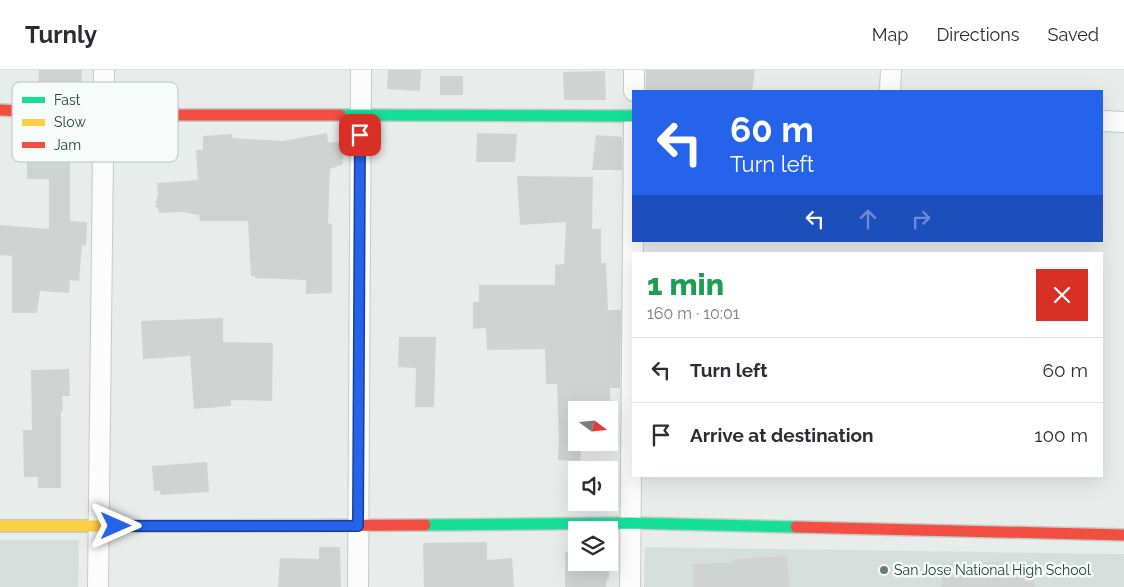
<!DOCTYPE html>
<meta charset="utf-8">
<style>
body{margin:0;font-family:Raleway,sans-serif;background:#f7f7f7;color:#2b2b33;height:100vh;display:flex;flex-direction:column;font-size:19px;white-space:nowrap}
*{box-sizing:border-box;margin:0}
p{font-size:16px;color:#7c7c81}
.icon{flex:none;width:28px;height:28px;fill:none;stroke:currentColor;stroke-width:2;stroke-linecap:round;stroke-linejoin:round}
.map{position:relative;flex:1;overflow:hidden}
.details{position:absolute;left:632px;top:182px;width:471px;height:225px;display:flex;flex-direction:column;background:#fff;border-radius:0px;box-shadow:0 5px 20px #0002}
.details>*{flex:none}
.top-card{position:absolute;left:632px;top:20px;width:471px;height:152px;border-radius:0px;box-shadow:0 5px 20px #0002;background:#2563eb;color:#fff;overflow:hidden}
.needle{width:32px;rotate:106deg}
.fabs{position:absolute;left:568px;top:331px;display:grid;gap:10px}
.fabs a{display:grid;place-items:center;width:50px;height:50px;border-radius:0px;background:#fff;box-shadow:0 5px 20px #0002;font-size:25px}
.pin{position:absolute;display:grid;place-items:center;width:42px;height:42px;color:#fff;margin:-21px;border-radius:10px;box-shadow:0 2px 8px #0006}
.me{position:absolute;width:55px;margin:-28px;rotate:90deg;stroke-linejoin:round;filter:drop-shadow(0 0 4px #0008)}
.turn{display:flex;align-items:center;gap:18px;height:105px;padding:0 15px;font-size:22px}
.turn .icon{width:65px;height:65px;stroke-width:2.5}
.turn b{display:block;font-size:35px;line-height:42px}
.lanes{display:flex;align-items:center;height:48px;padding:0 15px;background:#0003;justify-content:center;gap:25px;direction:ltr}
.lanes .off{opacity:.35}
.round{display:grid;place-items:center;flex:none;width:52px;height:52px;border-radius:0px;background:#f7f7f7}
.headline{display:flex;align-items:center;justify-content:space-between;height:85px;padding:0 15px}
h1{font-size:30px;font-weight:800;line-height:38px;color:#1e9e55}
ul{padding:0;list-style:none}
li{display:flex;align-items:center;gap:15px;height:65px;padding:0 15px;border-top:1px solid #e1e1e2}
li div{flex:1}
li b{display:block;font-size:19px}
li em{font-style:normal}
header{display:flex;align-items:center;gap:30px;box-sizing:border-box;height:70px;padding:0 25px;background:#fff;border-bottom:1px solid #e1e1e2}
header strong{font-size:24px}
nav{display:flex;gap:28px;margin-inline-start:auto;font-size:18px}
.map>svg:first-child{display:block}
.built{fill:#d6dedb}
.building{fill:#cfd4d2}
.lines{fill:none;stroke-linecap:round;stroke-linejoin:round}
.street-casing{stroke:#c5cac8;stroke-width:22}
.fast-casing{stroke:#c3cbc8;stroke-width:14}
.slow-casing{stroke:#c3cbc8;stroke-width:14}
.jam-casing{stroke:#c3cbc8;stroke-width:14}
.street{stroke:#fcfcfc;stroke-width:20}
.fast{stroke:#16e098;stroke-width:11}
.slow{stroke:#ffcf43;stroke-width:11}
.jam{stroke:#f24e42;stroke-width:11}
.route-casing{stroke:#184099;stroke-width:12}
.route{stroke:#2563eb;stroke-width:9}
.poi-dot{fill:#697e78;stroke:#f7fbf9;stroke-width:2}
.labels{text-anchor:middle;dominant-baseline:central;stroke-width:5;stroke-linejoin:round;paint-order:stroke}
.poi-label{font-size:14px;fill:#24423a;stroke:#f7fbf9;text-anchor:start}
.key{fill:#f7fbf9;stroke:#b8c4c0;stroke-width:1}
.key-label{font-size:14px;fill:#24423a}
</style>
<header>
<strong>Turnly</strong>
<nav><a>Map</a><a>Directions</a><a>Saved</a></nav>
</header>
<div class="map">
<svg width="1124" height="517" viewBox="0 0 1124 517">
<rect width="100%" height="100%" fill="#e8edeb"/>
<!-- built -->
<g class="built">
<polygon points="0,470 79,470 78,517 0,517"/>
<polygon points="645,477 1124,484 1124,517 644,517"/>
</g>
<!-- building -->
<g class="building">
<polygon points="39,0 82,0 81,21 38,19"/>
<polygon points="388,0 421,0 420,21 387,19"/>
<polygon points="646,0 755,0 752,21 646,21"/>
<polygon points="605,1 606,30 564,30 563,2"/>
<rect x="440" y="6" width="23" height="19"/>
<polygon points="327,63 328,72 343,72 343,94 330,99 328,153 332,154 332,223 306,224 306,210 255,208 255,206 251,206 248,151 200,151 199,145 182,142 159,143 158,138 155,137 158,124 157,113 198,110 196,80 203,80 203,66 232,64 232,68 283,71"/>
<polygon points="477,63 517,64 515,92 476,92"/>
<polygon points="596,65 622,67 622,100 592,100"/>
<polygon points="47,74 47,77 70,77 70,151 87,152 86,176 82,175 79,211 70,210 69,223 40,221 37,243 12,243 12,186 0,185 0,155 49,159 49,109 27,109 27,75"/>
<polygon points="517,106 593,107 592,159 601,159 601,193 606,193 608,240 621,240 620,318 610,318 610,352 609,352 609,340 576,340 576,372 582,372 580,391 558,390 559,369 557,314 546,314 545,279 487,280 486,258 473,259 473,232 479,232 479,215 555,215 555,195 564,194 566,152 520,155"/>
<polygon points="223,248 223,272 273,273 272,331 231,330 231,336 194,339 190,286 143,289 141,251"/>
<polygon points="399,267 436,267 434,337 415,337 416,298 398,297"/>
<polygon points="69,299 70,326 62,326 63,341 61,341 61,418 38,418 38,407 24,407 23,360 32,360 31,300"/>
<polygon points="207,392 209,422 161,425 160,421 154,421 152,396"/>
<polygon points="487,472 487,490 512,488 514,517 424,517 423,473"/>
<polygon points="319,477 340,477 341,517 278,517 280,488 319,489"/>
<polygon points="565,482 576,482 576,492 609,492 610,483 609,509 607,509 606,517 565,517"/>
<polygon points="787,486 789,517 693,517 693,494 733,493 733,489"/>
<polygon points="1034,492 1034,517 942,517 942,493"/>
</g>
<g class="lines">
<defs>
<g id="street">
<polyline points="634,21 634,0"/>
<polyline points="890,21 891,0"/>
<polyline points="1102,51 1124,52"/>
<polyline points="98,517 104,0"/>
<polyline points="358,517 361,0"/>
<polyline points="630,517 634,53"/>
</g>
<g id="fast">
<polyline points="340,45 634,46"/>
<polyline points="425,455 631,453 796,457"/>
</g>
<polyline id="slow" points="0,456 192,456"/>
<g id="jam">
<polyline points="0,40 102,45 340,45"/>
<polyline points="192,456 425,455"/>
<polyline points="796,457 1124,465"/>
</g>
</defs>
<!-- street casing -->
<use href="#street" class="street-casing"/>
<!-- fast casing -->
<use href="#fast" class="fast-casing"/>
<!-- slow casing -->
<use href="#slow" class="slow-casing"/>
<!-- jam casing -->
<use href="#jam" class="jam-casing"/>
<!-- street -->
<use href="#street" class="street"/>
<!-- fast -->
<use href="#fast" class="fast"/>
<!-- slow -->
<use href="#slow" class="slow"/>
<!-- jam -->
<use href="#jam" class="jam"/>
</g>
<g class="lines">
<defs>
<polyline id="route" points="116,456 358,456 360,65"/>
</defs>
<!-- route casing -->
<use href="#route" class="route-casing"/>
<!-- route -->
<use href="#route" class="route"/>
</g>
<!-- markers -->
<circle class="poi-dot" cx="884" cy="500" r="5"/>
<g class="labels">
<!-- poi labels -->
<g class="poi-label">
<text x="894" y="500">San Jose National High School</text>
</g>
</g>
<!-- legend -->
<rect x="12" y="12" width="166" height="80" rx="8" class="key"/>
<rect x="22" y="27" width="23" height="6" fill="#16e098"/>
<rect x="22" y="49" width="23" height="7" fill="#ffcf43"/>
<rect x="22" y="72" width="23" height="6" fill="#f24e42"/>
<g class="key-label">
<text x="54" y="35">Fast</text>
<text x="54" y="57">Slow</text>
<text x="54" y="80">Jam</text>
</g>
</svg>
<div class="fabs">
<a><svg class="needle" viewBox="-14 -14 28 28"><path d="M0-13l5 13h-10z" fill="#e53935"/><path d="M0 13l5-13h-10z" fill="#7c7c81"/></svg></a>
<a><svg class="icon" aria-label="sound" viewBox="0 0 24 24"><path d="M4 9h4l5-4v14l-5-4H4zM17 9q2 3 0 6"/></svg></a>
<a><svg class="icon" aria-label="layers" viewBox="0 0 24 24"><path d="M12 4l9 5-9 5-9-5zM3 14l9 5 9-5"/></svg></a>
</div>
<div class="pin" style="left:360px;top:65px;background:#d93025"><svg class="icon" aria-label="arrive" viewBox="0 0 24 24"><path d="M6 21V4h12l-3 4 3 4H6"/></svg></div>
<svg class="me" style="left:116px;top:456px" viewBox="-20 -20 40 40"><path d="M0-17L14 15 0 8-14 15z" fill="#2563eb" stroke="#fff" stroke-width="4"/></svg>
<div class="top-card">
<div class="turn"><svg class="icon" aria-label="left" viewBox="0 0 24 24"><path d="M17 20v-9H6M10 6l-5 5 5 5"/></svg><div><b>60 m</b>Turn left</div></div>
<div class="lanes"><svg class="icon" aria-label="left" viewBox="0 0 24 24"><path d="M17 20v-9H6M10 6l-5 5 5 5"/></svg><svg class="icon off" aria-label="ahead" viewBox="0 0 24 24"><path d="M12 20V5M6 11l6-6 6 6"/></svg><svg class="icon off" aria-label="right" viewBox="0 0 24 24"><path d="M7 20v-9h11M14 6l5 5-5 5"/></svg></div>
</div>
<section class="details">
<div class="headline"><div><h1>1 min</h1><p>160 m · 10:01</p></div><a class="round" style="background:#d93025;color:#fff"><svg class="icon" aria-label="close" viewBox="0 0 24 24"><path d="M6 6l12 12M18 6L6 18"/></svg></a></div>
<ul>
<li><svg class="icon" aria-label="left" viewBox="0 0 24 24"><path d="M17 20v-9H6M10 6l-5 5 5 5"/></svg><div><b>Turn left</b></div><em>60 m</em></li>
<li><svg class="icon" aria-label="arrive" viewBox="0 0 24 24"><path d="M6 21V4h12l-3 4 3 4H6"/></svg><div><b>Arrive at destination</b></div><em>100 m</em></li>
</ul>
</section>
</div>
